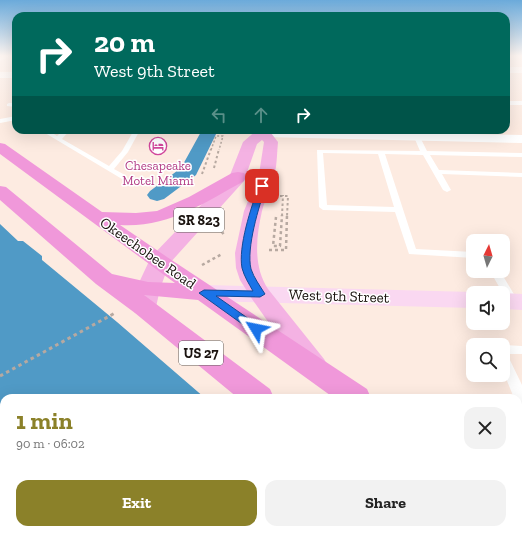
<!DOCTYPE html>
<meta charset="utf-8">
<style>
body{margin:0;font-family:"Zilla Slab",serif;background:#f2f2f2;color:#222;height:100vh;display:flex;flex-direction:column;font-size:15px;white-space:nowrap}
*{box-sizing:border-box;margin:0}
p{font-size:13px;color:#767676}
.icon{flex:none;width:22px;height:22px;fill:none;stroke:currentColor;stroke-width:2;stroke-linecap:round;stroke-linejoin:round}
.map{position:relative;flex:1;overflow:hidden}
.details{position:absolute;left:0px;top:394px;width:522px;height:140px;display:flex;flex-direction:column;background:#fff;border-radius:12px 12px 0 0;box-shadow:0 4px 16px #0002}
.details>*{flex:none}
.hud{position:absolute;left:12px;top:12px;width:498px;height:122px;border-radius:12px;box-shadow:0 4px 16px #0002;background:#00695c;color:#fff;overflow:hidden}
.needle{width:26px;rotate:5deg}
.fabs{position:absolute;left:466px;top:234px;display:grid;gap:8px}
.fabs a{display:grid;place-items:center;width:44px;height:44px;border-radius:8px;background:#fff;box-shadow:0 4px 16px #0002;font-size:20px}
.pin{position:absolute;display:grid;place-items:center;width:34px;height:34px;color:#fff;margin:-17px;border-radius:8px;box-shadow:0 2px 6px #0006}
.me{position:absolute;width:44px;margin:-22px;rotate:305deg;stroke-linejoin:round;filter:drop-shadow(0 0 3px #0008)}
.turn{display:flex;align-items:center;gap:14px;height:84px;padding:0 16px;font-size:18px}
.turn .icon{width:52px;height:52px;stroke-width:2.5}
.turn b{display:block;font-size:28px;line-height:34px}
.lanes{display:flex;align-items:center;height:38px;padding:0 16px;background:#0003;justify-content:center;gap:20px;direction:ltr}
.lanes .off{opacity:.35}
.round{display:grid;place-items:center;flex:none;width:42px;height:42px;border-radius:12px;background:#f2f2f2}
.head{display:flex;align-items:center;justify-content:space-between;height:68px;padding:0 16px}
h1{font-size:24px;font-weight:800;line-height:30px;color:#8b8129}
.cta{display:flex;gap:8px;margin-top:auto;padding:8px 16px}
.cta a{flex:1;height:46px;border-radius:12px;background:#8b8129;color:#fff;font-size:16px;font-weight:800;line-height:46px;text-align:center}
.cta a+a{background:#f2f2f2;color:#222}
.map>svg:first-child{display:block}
.water{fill:#509ac6}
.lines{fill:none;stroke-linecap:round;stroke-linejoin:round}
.canal{fill:#509ac6;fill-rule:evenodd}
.path-far3{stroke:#b7a9a1;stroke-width:1.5;stroke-dasharray:2 2;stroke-linecap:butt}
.path-far2{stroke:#b7a9a1;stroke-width:2;stroke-dasharray:2.5 2.5;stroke-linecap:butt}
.path-far1{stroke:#b7a9a1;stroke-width:2.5;stroke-dasharray:3 3;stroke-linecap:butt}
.path{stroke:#b7a9a1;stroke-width:3;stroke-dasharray:3.5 3.5;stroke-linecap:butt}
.service{fill:#fff;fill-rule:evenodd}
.minor{fill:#fff;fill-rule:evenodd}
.secondary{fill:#fad8f1;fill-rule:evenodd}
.primary{fill:#f4b2e3;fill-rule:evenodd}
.trunk{fill:#f098da;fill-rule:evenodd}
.route{fill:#1a73e8;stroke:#114b97}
.labels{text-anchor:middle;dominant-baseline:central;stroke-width:3;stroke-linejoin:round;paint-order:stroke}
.far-hotel-label{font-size:13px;fill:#b23c85;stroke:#fff}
.shield{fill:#fff;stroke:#5f5a57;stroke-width:1}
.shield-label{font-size:14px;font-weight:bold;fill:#1a130f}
.street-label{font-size:15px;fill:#1a130f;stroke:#fff}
</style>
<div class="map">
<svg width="522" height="534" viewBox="0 0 522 534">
<rect width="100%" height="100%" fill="#fdebe1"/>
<!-- water -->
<g class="water">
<polygon points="0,224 18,241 23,241 42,256 42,260 117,322 205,398 4,398 4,432 0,427"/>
<polygon points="72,530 358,530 362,534 75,534"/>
</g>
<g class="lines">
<!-- canal -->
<polygon class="canal" points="202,130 218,130 196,175 164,199 157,201 150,199 147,195 150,191 181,168"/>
<!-- path-far3 -->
<polyline class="path-far3" points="211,150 216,136 223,136 219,150"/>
<!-- path-far2 -->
<g class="path-far2">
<polyline points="214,168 219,149"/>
<polyline points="202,174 211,149"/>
<polyline points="280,196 288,196 287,216"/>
<polyline points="282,216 283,195"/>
</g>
<!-- path-far1 -->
<g class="path-far1">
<polyline points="276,217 273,246 280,246 282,215"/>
<polyline points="218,227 225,236"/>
<polyline points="269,250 286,250 287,215"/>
<polyline points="202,265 222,254"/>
</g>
<!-- path -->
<polyline class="path" points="0,376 115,313"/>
<!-- service -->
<g class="service">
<polygon points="5,56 9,56 0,61 0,58"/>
<rect x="506" y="101" width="16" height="4"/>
<polygon points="9,103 16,103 16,107 7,106 7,104"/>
<polygon points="16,116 16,120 0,123 0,119"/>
<polygon points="40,130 48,130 57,136 63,130 70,130 62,139 109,166 122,151 134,130 140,130 128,152 114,169 125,175 125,179 122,179"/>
<polygon points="429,130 435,130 439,137 438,138 434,138"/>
<path d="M417,135L420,137L427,151L522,153V157L430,155L439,170L522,173V177L442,174L451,190L447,192L443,190L423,155L385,154L416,249L473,252V258L409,254L395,212L323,210L319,207L317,150L420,151L414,137ZM323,153L378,154L394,207L327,205Z"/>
<polygon points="490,271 500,271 518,301 517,304 509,304"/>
<polygon points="501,345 503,345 522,346 522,354 507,354 522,385 522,406 518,404 518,398 514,398 503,371 503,345"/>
</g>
<!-- minor -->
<g class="minor">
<rect x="506" y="67" width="16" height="6"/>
<rect x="0" y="72" width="16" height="6"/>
<polygon points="261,130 522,135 522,143 264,137 259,136 258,133"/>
</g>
<!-- secondary -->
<g class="secondary">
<polygon points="204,285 473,292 476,293 473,293 473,308 204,301 196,298 192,293 196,288"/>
<polygon points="503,293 522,294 522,310 503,309"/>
</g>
<!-- primary -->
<path class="primary" d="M257,130H271V133L278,142C277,152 277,163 275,173C273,186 265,198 262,211C256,237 253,266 268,289L324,359L328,366L324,373L314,377L304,373L252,299L240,280L236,268L235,253L244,211L259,174L264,142L262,140L257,144L244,181L169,264L160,289L156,307L153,313L144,315L135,313L132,307L136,289L151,257L230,175L243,142Z"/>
<!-- trunk -->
<g class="trunk">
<path d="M0,143L5,144L102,212L136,213L157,211L189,197L232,173L238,172L244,173L246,177L244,181C204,203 168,228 120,225L167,257L367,389L371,398H334L198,300L144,295L270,389L274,398H238L135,313L96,284L0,200V186L6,187L112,274L148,282L175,283L0,154Z"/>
<polygon points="518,489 522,491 522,528 518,526"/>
<polygon points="408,530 449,530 451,534 410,534"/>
</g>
</g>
<!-- sky -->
<linearGradient id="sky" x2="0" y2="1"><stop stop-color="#6baada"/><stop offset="0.43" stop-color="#fef6f2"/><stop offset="1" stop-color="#fef6f2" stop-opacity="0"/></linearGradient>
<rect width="522" height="130" fill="url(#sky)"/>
<!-- route -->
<path class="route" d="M262,184L266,186C259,206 246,248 251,269C254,278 260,286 265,294L260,297L216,296L259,326L261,329L259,331H252L199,293L204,290L253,291C249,284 244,276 242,268C238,247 251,207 259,186Z"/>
<!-- icons -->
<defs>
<symbol id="hotel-ring" viewBox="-11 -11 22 22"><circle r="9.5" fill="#fff" stroke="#d1479c" stroke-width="1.5"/><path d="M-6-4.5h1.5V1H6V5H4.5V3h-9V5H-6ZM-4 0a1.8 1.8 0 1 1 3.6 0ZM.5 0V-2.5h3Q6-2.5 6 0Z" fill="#d1479c"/></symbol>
</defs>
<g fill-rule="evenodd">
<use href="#hotel-ring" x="148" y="136" width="20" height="20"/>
</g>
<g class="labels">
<!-- far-hotel labels -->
<g class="far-hotel-label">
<text x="158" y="165">Chesapeake<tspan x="158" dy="15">Motel Miami</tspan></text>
</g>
<!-- shield labels -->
<g class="shield">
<rect x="174" y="208" width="50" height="24" rx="3"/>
<rect x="179" y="341" width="44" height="24" rx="3"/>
</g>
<g class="shield-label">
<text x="199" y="220">SR 823</text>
<text x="201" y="353">US 27</text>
</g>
<!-- street labels -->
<g class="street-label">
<text transform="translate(148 253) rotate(35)">Okeechobee Road</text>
<text transform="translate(339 296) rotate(2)">West 9th Street</text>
</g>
</g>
</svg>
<div class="fabs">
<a><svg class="needle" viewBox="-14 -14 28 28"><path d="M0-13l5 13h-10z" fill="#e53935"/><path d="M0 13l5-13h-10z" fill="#767676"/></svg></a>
<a><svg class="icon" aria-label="sound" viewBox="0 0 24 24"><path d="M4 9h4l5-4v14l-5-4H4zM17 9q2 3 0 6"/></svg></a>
<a><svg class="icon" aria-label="search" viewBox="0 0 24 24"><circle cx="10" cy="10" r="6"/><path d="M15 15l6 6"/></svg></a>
</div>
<div class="pin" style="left:262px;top:186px;background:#d93025"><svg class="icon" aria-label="arrive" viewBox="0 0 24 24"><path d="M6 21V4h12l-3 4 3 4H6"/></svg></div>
<svg class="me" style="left:256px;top:329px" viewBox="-20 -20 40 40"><path d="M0-17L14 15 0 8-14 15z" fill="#1a73e8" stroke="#fff" stroke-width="4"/></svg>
<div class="hud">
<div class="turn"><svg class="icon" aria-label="right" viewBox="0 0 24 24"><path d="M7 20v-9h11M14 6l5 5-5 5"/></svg><div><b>20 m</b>West 9th Street</div></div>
<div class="lanes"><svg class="icon off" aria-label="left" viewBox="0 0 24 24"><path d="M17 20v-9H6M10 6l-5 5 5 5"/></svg><svg class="icon off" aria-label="ahead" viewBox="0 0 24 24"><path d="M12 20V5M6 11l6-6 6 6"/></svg><svg class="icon" aria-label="right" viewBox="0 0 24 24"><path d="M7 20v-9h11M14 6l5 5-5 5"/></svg></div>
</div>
<section class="details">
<div class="head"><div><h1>1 min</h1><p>90 m · 06:02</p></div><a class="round"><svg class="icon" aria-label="close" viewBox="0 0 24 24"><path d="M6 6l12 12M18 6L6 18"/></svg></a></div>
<div class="cta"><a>Exit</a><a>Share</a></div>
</section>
</div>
